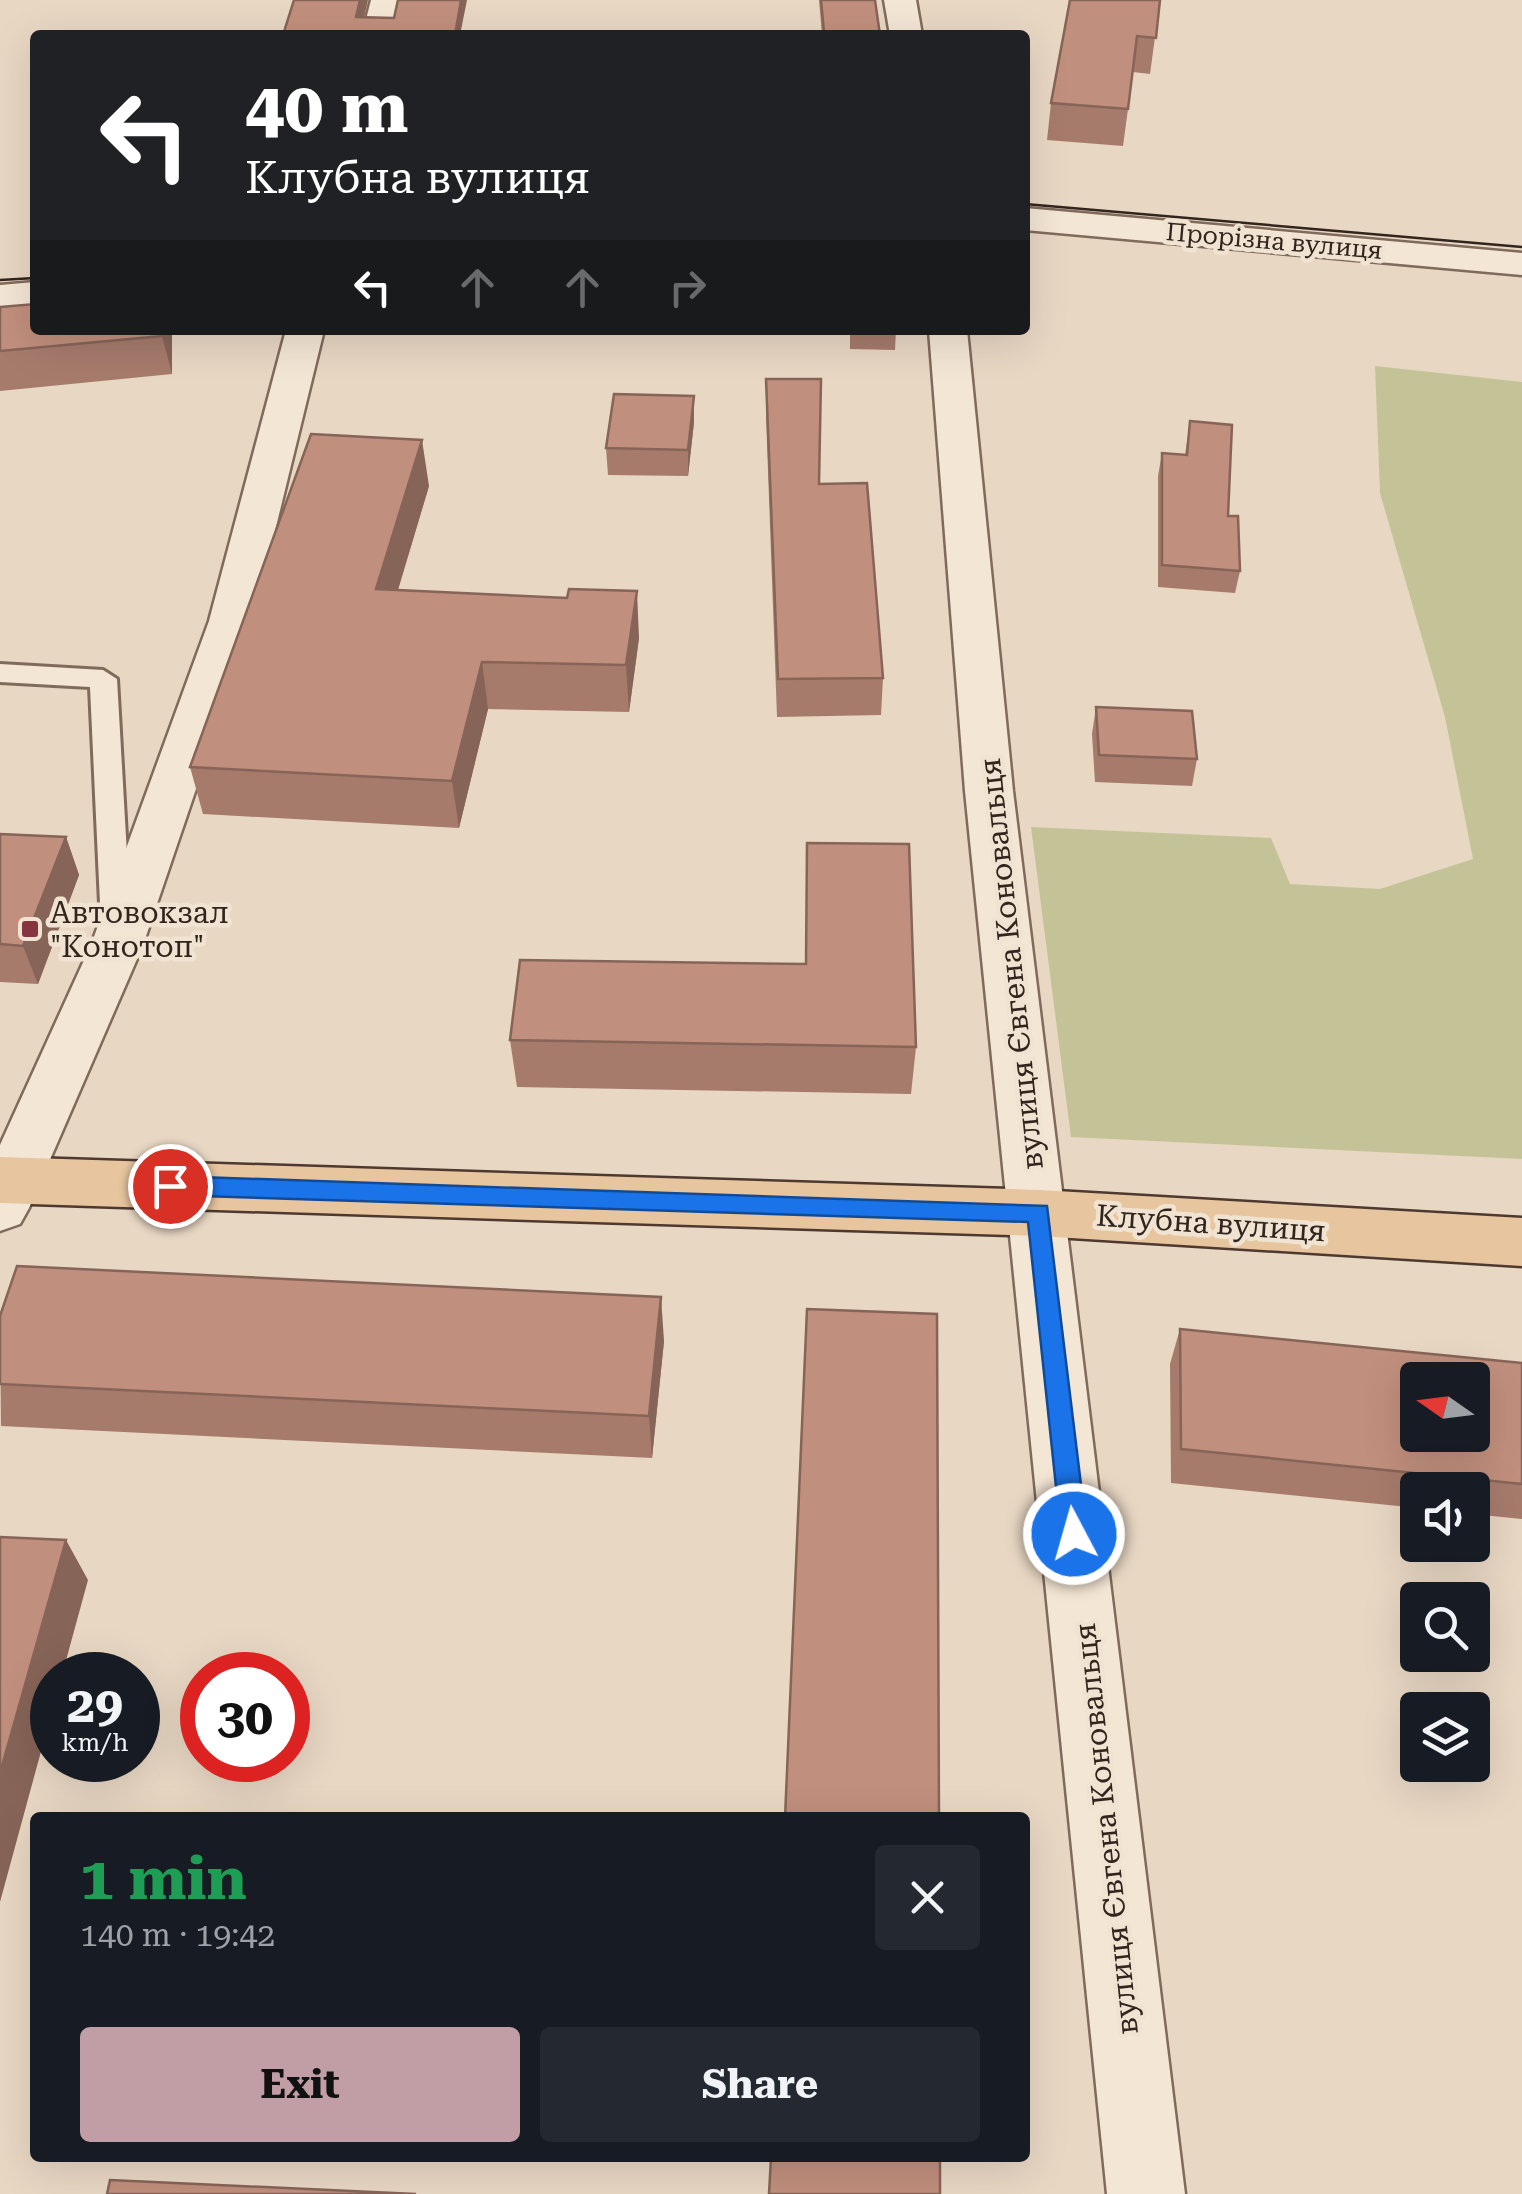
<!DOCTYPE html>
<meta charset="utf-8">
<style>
body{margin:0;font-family:"Roboto Serif",serif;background:#242831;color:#f1f3f6;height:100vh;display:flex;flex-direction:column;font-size:38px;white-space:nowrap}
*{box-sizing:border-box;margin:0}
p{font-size:32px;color:#9ea1a6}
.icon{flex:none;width:55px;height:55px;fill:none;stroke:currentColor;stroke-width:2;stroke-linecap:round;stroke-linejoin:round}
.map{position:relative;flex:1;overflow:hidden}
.details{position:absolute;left:30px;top:1812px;width:1000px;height:350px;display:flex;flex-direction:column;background:#171b24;border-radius:10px;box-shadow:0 10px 40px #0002}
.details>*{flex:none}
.banner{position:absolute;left:30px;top:30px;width:1000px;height:305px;border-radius:10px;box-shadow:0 10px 40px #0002;background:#202124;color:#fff;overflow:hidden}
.needle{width:65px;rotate:284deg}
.fabs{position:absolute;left:1400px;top:1362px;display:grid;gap:20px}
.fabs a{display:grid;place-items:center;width:90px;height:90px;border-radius:10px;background:#171b24;box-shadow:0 10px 40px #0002;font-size:50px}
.speed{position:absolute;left:30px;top:1652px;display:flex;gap:20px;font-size:50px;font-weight:700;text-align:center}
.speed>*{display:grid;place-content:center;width:130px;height:130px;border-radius:50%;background:#171b24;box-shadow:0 10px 40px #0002;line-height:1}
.speed small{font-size:25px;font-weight:400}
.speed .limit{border:15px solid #d22;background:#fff;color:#111}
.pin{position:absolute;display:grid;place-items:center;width:85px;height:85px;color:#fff;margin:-42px;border:5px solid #fff;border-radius:50%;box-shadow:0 2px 10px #0007}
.me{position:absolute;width:110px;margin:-55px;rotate:354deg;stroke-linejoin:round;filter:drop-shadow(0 0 8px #0008)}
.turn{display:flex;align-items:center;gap:35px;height:210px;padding:0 50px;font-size:45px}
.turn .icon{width:130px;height:130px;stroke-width:2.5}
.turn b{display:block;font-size:70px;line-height:85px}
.lanes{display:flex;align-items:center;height:95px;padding:0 50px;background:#0003;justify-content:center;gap:50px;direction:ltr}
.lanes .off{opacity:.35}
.round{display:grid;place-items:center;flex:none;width:105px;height:105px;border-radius:10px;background:#242831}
.headline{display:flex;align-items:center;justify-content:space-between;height:170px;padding:0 50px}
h1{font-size:60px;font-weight:700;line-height:75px;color:#1e9e55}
.button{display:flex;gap:20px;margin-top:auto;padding:20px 50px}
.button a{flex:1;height:115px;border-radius:10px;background:#c19da5;color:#111;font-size:40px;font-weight:700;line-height:115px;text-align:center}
.button a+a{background:#242831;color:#f1f3f6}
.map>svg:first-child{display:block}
.green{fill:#c4c398}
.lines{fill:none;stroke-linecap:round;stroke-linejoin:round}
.lane-casing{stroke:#806a5c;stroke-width:6}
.street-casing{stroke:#806a5c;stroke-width:5}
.primary-casing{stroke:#4e3930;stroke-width:5}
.lane{fill:#f4e6d5;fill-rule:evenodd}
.street{fill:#f4e6d5;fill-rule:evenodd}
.primary{fill:#e7c59f;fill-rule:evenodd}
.tram{stroke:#31251e;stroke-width:2.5}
.wall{fill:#a67b6c}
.shaded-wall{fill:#876458}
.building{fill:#c18f7d;stroke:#876458;stroke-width:2.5;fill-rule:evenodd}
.route{fill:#1a73e8;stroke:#114b97;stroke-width:2.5}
.poi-dot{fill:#873441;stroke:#f0e3d1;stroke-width:4}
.labels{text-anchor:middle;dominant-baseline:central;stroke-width:9;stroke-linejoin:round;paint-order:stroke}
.far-street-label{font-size:25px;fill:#31251e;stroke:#f0e3d1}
.poi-label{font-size:30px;fill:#31251e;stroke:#f0e3d1;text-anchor:start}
.street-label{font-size:30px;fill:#31251e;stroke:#f0e3d1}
</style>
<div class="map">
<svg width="1522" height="2194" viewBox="0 0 1522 2194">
<rect width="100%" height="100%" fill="#e8d7c3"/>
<!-- green -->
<polygon class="green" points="1375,366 1522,382 1522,1159 1071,1137 1031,827 1271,838 1290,884 1380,889 1473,859 1445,717 1380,493"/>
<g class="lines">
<defs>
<polygon id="lane" points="0,664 103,670 117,679 131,925 127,933 105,933 101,925 90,687 0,682"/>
<g id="street">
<polygon points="371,0 403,0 394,35 362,35"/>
<polygon points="884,0 916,0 922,35 890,35"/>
<polygon points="1025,208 1522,253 1522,275 1025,230"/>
<polygon points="35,282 35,304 0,307 0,285"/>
<polygon points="286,330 324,330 253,621 143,945 29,1208 20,1224 0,1231 0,1145 91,945 209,621"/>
<polygon points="929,330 967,330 1013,791 1185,2194 1107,2194 965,791"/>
</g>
<polygon id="primary" points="0,1157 1039,1190 1522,1218 1522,1266 1039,1236 0,1203"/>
</defs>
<!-- lane casing -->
<use href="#lane" class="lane-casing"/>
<!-- street casing -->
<use href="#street" class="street-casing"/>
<!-- primary casing -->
<use href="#primary" class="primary-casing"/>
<!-- lane -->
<use href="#lane" class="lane"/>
<!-- street -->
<use href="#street" class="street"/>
<!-- primary -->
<use href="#primary" class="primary"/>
<!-- tram -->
<g class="tram">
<polyline points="1025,204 1522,247"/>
<polyline points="0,280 35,278"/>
</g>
</g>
<!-- wall -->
<g class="wall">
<polygon points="819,0 875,0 880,35 822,35"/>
<polygon points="1160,0 1150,74 1133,72 1123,146 1047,140 1051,103"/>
<polygon points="0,307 172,330 172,374 0,391"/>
<polygon points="795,330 896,330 895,350 850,349 850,331"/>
<polygon points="766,379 819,484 883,678 881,715 777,717 766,416"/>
<polygon points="694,396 694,422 688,476 608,475 606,448"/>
<polygon points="1190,421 1228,516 1240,571 1235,593 1158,587 1158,476 1162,453 1185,455"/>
<polygon points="429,486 398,590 639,638 629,712 488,709 459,828 203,814 190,767"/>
<polygon points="1096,707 1197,759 1192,786 1095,782 1092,734"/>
<polygon points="0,834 66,837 79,875 38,984 0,982"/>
<polygon points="510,1040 916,1047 911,1094 517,1087"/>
<polygon points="0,1316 664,1341 652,1458 1,1426"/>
<polygon points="1180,1329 1522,1363 1522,1519 1472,1514 1472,1490 1418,1490 1418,1508 1171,1483 1170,1364"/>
</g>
<!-- shaded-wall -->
<g class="shaded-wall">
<polygon points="360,0 368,0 360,35 356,17"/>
<polygon points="461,0 467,0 460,35 455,35"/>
<polygon points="162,330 172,330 172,374 162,336"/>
<polygon points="694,396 694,422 688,476 688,450"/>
<polygon points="422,440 429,486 384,636 376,589"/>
<polygon points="637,591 639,638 629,712 626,665"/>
<polygon points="482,662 488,709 459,828 452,781"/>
<polygon points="66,837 79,875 38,984 23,946"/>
<polygon points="661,1297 664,1341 652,1458 649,1416"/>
<polygon points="66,1540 88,1580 62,1675 52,1675 52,1711 0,1902 0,1773"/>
</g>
<!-- building -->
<g class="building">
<polygon points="294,0 360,0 356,17 394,18 398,0 461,0 455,35 283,35"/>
<polygon points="821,0 875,0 880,35 830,35 830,32 824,32"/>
<polygon points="1070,0 1160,0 1156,38 1137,36 1128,109 1051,103"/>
<polygon points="35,304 35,330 162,330 162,336 0,351 0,307"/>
<polygon points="766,379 821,379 819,484 867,483 883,678 778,679"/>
<polygon points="614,394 694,396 688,450 606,448"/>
<polygon points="1190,421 1232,425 1228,516 1238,516 1240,571 1162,565 1162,453 1187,455"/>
<polygon points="311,434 422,440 376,589 567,598 569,589 637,591 626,665 482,662 452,781 190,767"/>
<polygon points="1096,707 1192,711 1197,759 1099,755"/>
<polygon points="0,834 66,837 23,946 0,944"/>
<polygon points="807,843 909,844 916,1047 510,1040 520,960 806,964"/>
<polygon points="17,1266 661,1297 649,1416 0,1384 0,1316"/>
<polygon points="807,1309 937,1314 939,1818 785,1818"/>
<path d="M1180,1329L1522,1363V1484L1181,1449ZM1418,1380H1472V1435H1418Z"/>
<polygon points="0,1537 66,1540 0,1773"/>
<polygon points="771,2158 940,2158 940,2194 769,2194"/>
<polygon points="110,2180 416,2194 107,2194"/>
</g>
<!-- route -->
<polygon class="route" points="170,1176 1047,1206 1087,1534 1083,1543 1074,1546 1065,1543 1061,1534 1028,1222 170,1195 158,1186"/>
<!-- markers -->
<rect class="poi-dot" x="20" y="919" width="20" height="20" rx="5"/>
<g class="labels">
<!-- far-street labels -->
<g class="far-street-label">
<text transform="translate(1274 241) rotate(5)">Прорізна вулиця</text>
</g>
<!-- poi labels -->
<g class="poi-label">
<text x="50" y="912">Автовокзал<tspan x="50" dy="34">"Конотоп"</tspan></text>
</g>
<!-- street labels -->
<g class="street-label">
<text transform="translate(1011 964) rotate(-96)">вулиця Євгена Коновальця</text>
<text transform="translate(1211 1223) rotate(4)">Клубна вулиця</text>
<text transform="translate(1106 1829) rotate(-96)">вулиця Євгена Коновальця</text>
</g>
</g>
</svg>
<div class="fabs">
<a><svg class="needle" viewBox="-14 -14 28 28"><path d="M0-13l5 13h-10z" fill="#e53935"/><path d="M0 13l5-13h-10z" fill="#9ea1a6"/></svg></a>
<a><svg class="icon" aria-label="sound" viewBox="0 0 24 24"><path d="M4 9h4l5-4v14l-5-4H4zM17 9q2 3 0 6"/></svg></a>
<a><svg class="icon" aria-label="search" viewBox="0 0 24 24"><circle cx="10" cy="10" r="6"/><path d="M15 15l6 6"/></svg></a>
<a><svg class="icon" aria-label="layers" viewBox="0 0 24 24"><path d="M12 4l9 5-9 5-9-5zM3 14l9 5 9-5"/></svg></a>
</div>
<div class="speed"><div>29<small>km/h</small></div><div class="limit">30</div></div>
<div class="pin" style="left:170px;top:1186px;background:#d93025"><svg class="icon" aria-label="arrive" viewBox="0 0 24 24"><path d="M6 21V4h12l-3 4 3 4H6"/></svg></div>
<svg class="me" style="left:1074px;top:1534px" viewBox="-20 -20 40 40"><circle r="17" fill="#1a73e8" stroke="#fff" stroke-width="3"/><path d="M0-11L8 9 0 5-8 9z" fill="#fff"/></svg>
<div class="banner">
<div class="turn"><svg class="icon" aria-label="left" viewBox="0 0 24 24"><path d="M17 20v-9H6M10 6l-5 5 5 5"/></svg><div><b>40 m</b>Клубна вулиця</div></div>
<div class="lanes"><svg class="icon" aria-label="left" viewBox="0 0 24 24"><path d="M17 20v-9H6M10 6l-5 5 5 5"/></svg><svg class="icon off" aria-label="ahead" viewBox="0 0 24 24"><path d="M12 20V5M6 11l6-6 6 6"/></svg><svg class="icon off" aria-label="ahead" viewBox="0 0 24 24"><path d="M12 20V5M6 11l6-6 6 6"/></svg><svg class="icon off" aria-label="right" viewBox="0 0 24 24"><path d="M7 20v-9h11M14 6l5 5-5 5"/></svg></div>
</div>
<section class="details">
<div class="headline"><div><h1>1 min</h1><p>140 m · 19:42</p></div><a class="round"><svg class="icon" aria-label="close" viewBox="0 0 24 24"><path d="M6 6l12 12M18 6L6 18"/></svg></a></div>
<div class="button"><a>Exit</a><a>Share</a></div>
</section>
</div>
